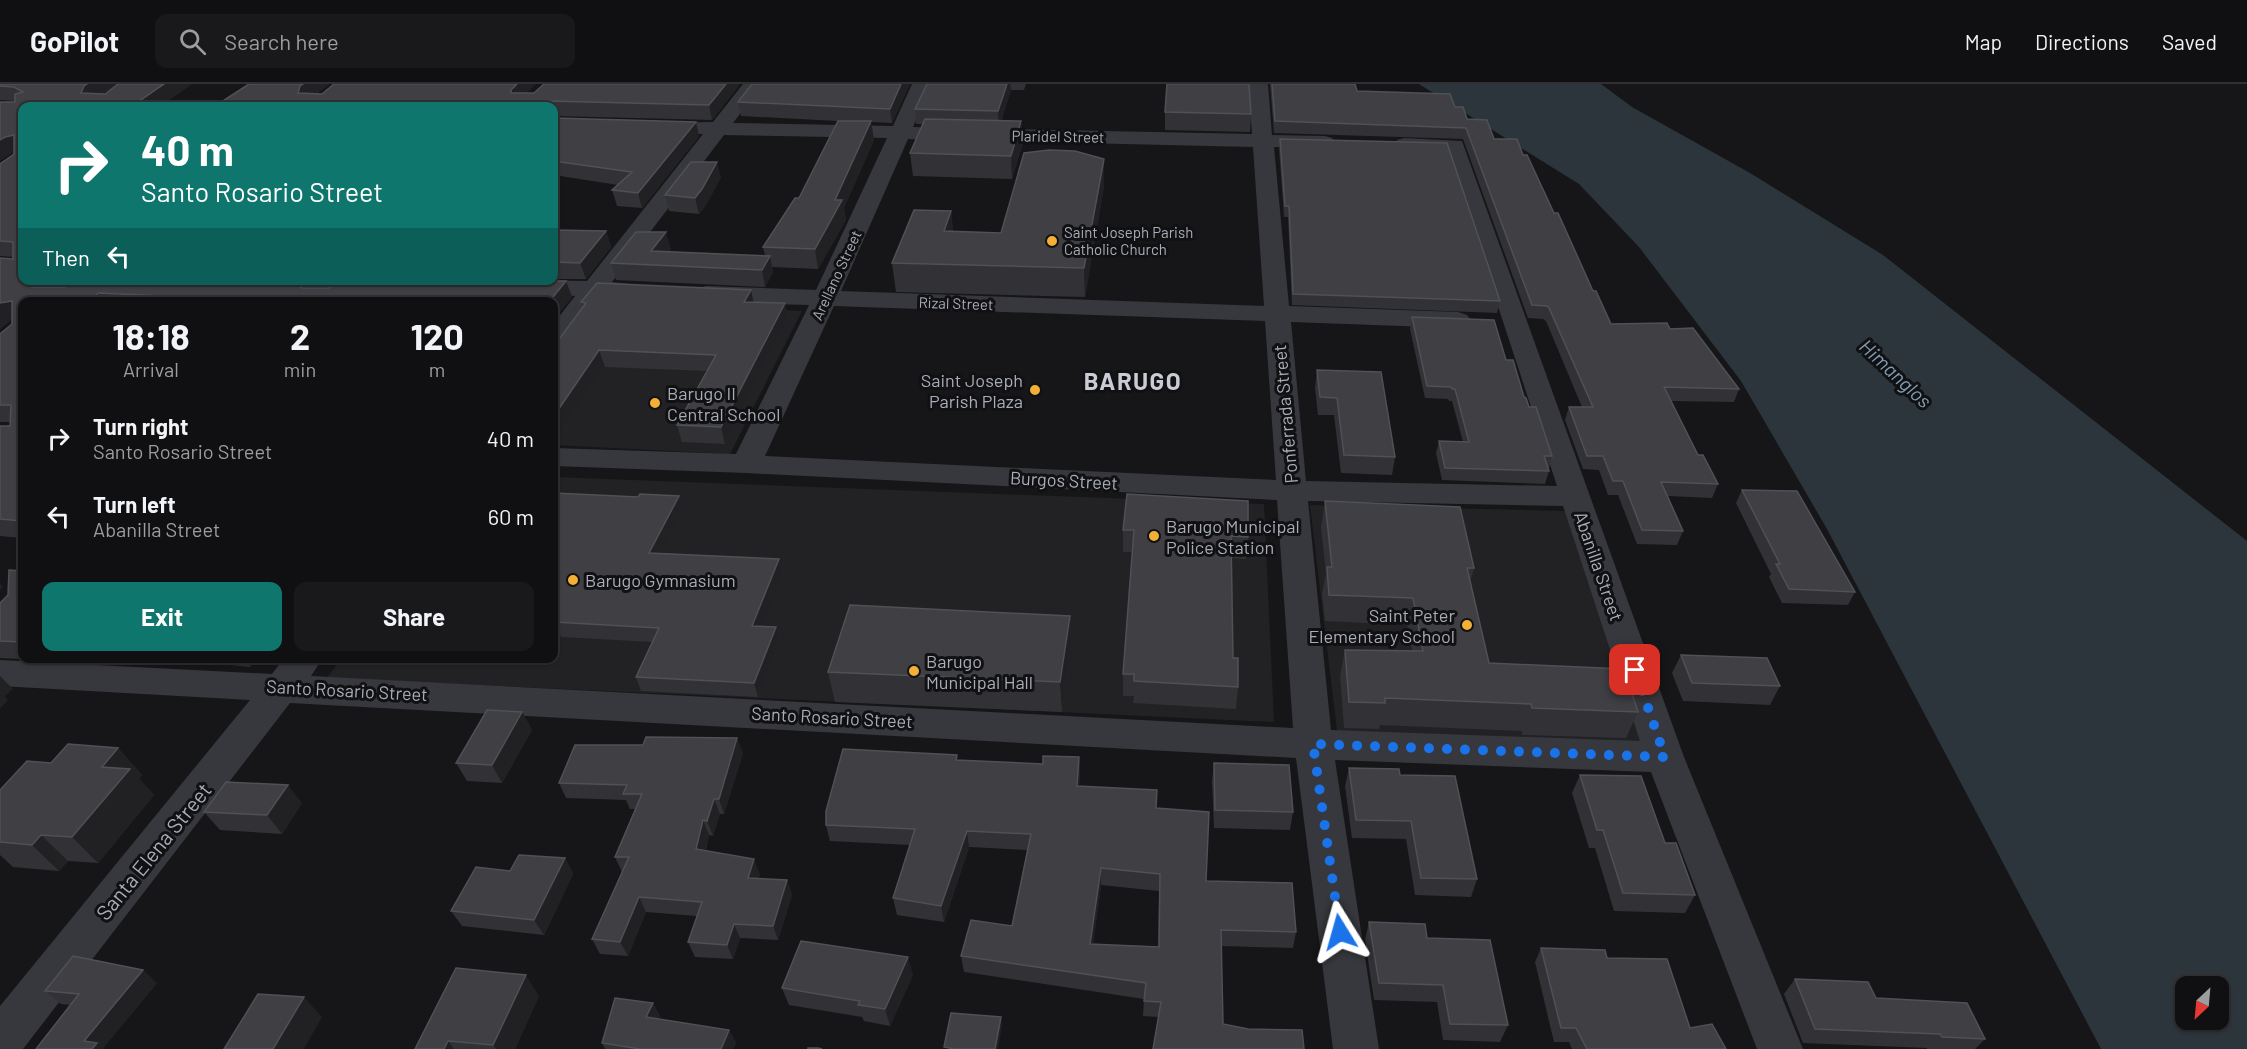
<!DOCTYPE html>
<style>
body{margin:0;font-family:Barlow,sans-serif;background:#19191b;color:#f1f3f6;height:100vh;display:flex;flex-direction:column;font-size:22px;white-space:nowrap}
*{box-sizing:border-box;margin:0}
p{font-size:20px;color:#9c9d9f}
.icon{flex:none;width:33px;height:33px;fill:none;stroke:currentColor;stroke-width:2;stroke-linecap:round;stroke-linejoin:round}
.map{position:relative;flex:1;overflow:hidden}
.side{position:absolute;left:18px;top:213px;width:540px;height:366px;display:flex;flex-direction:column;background:#101012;border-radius:12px;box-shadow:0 2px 4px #0004,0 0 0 2px #303032}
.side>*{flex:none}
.banner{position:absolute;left:18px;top:18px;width:540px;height:183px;border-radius:12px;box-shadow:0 2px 4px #0004,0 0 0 2px #303032;background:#0f766e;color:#fff;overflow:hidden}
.needle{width:39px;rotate:206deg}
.fabs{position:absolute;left:2175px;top:892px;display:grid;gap:12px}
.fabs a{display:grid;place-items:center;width:54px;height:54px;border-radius:12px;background:#101012;box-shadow:0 2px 4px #0004,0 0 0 2px #303032;font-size:30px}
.pin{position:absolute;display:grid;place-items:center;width:51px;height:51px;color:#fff;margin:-26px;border-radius:12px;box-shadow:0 3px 9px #0006}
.me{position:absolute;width:66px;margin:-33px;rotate:352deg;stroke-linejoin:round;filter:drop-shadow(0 0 4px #0008)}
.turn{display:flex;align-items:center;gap:21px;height:126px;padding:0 24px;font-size:27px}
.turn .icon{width:78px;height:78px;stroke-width:2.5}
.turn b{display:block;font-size:42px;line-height:51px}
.then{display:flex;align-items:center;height:57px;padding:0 24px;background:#0003;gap:12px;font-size:22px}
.eta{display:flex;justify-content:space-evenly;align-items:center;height:102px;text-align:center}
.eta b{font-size:36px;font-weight:700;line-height:42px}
.action{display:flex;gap:12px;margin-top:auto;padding:12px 24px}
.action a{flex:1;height:69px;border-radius:12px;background:#0f766e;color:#fff;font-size:24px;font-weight:700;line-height:69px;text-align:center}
.action a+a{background:#19191b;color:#f1f3f6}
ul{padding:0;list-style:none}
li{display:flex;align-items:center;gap:18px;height:78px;padding:0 24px}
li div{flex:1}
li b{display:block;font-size:22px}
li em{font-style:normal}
header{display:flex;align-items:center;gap:36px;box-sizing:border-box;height:84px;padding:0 30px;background:#101012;border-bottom:2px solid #303032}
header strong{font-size:28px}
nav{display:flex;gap:33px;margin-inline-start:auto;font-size:21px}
.search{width:420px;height:54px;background:#19191b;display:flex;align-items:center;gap:15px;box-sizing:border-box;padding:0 21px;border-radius:12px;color:#9c9d9f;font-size:22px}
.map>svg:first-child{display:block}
.built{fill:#222225}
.water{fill:#2c353c;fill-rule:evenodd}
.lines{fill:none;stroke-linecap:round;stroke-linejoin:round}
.minor{fill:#37383d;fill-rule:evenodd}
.wall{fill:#323236;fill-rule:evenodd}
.shaded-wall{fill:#212124}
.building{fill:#3f3f44;stroke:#4f5156;stroke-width:1.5;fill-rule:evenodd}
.route{stroke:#1a73e8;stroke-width:10;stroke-dasharray:0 18}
.poi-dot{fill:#f2b134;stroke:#111113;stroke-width:2}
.labels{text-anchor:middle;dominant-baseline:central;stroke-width:6;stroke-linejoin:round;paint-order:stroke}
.far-street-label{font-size:15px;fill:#a8adb8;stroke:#111113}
.far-poi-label{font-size:15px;fill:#a8adb8;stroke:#111113;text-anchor:start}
.poi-label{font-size:18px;fill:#a8adb8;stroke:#111113;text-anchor:start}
.street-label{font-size:18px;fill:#a8adb8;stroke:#111113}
.water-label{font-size:20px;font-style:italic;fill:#7f9bb3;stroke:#111113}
.near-street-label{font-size:21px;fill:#a8adb8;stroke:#111113}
.district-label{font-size:24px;font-weight:bold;letter-spacing:1.5px;fill:#c9ccd4;stroke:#111113}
</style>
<header>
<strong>GoPilot</strong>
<div class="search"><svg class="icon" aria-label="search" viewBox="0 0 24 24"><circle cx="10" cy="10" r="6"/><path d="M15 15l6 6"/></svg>Search here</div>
<nav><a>Map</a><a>Directions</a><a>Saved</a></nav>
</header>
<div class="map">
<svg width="2247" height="965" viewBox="0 0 2247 965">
<rect width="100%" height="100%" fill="#161618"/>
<!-- built -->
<g class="built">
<polygon points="597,218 802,227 730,370 554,361 554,277"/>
<polygon points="554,393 1264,420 1274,638 327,594 341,575 554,574"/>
<polygon points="1310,421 1568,427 1653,665 1338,655"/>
</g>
<!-- water -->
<path class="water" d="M1419,0H1601L1632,23L1750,89L1883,171L2247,457V965H2101L1827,445L1741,297L1639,163L1579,100ZM2186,903H2218V936H2186Z"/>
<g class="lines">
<!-- minor -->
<path class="minor" d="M743,0H763L733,39L893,42L912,0H932L913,43L1252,50L1248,0H1268L1272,51L1325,52L1332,54L1335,58L1332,62L1325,64L1274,63L1289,222L1458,228L1467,231L1471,236L1467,241L1458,244L1291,238L1306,397L1557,402L1447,67L1397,64L1394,60L1397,56L1404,54L1462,57L1684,673L1803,965H1757L1651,688L1335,676L1379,965H1333L1296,674L290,619L23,965H0V922L250,616L0,602V576L272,590L284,574H323L311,592L1293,644L1277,416L746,389L554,382V364L736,370L809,221L706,218L697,215L693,210L697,205L706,202L816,206L887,54L724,51L612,198L646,202L650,207L646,212L637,215L600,213L563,262L554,264V239L575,212L514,207L511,202L515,196L587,197L703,50L651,49L644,47L641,43L644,39L713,38ZM908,55L1253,63L1264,222L841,207ZM834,222L1265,237L1276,396L765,372ZM1308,417L1563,422L1640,657L1331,646Z"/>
</g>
<!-- wall -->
<g class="wall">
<polygon points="0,0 116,0 102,10 105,10 118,0 192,0 160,22 22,22 22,196 66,196 58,203 273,197 303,204 572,213 555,234 554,234 554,218 22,218 22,454 0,452 0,342 10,342 10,338 0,338 0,250 12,240 12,235 0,245 0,174 13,175 13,173 0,172 0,80 14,70 15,17 0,16"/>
<polygon points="249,0 329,0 316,10 534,9 544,0 740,0 712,36 554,32 554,22 215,22"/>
<polygon points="752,0 910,0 892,39 871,38 874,56 844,124 846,136 818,185 772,183 773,188 765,203 616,196 611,179 671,165 669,168 765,172 763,163 799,114 838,37 741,32 738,18"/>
<polygon points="927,0 1026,0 1024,6 1011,6 1001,37 1021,37 1023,59 1012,95 913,92 910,69 923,40 916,40 915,25"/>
<polygon points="1270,0 1355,0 1357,7 1455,23 1467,35 1494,55 1523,71 1554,129 1593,207 1611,240 1670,245 1739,305 1734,318 1671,317 1698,371 1718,400 1712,414 1668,412 1683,447 1677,461 1637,460 1618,411 1608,411 1599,386 1583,385 1565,336 1569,323 1582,323 1546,237 1543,235 1528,234 1463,55 1274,49"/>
<polygon points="1165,28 1251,30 1250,48 1165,46"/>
<polygon points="554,34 699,52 642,124 617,122 612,106 618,101 554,91"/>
<polygon points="1280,55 1500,217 1497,229 1292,221 1288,133 1284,133 1279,65"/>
<polygon points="721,93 706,121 699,130 669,127 665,111"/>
<polygon points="1104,102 1085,213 896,208 892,179 951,127 953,147 1001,149"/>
<polygon points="554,146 606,147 611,163 586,195 554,195"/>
<polygon points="751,206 754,218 785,219 788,236 725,360 682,358 677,341 707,287 605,283 557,355 554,355 554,262 583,223 581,218"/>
<polygon points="1412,233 1506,276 1552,372 1549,384 1548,384 1549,387 1545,400 1442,396 1436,369 1439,357 1463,358 1452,317 1449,317 1448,315 1425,314 1410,245"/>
<polygon points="1317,286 1395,373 1392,391 1341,389 1334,331 1318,331 1315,304"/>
<polygon points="1742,406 1855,508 1848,521 1782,519 1769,493 1771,490 1736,419"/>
<polygon points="554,409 638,413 679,412 683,426 661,469 779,475 783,490 762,542 776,543 780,557 758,613 641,607 636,593 652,558 561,553 554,565"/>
<polygon points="1325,417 1474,484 1470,498 1489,579 1638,628 1626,654 1522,651 1522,647 1380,641 1379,645 1344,644 1340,592 1345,566 1412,567 1407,541 1325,537 1322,510 1326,489 1321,444"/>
<polygon points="1123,446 1248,453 1246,475 1232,474 1233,574 1238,603 1236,625 1133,619 1134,612 1123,612 1123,590 1132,468 1123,468"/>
<polygon points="22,487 22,574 44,574 43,576 0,574 0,519 8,511"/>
<polygon points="1070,532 1071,562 1062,628 835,618 828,588"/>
<polygon points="1681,571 1780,602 1770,621 1683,617 1672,589"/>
<polygon points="139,574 257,574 250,583 186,576 184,579"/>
<polygon points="522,628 532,646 502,699 467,697 456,679"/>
<polygon points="118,664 142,691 139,695 154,711 98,779 68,777 59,787 13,783 0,771 0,706 51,679"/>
<polygon points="743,669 724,730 720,730 713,752 709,751 706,766 760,790 758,795 787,796 792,811 778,856 740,854 733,875 695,873 688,858 697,832 646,828 628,872 600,870 592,855 622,788 615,773 636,725 630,725 626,716 566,714 559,699"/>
<path d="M957,671V676L1043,680L1079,673L1080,689L1079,702L1157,724L1206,797L1296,848L1293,864L1221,862L1223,940L1304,965L1159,933L1143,932L1144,915L964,888L961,872L1012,842L1027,766L969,763L944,838L897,831L893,814L910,761L830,757L826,741ZM1101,801L1159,807L1158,863L1093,860Z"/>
<polygon points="1214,679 1293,728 1290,746 1214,744 1212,697"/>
<polygon points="1349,684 1400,691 1477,795 1471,813 1415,811 1406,755 1352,754 1345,702"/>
<polygon points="1580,691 1695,811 1685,829 1614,827 1595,764 1589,764 1572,709"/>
<polygon points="302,719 282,750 220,746 204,728"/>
<polygon points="565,774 573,790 544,851 462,842 451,827 510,787"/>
<polygon points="1369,838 1427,854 1508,941 1500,958 1443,956 1437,918 1374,916 1365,856"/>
<polygon points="1541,864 1607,874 1690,944 1726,965 1572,965 1569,958 1554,958 1535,878"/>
<polygon points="913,891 890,942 864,937 862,933 789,921 782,904"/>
<polygon points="1795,895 1876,914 1985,955 1975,965 1927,965 1927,964 1803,959 1784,910"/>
<polygon points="157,899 103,964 104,965 36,965 71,921 61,920 45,907"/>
<polygon points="539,912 515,965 415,965"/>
<polygon points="653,919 660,933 659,935 729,946 736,959 733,965 605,965 602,959"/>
</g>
<!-- shaded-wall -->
<g class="shaded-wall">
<polygon points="87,0 116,0 92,16 81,9 84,2"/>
<polygon points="164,0 192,0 160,22 132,22"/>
<polygon points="303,0 329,0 307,16 298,9 300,2"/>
<polygon points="517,0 536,0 515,20 511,9 511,6"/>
<polygon points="726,0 740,0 712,36 709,21"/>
<polygon points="901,0 910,0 892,39 890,25"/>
<polygon points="1007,0 1010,0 1011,6 999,42 998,27"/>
<polygon points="871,37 874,56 844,124 846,136 818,185 815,165 835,116"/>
<polygon points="1021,37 1023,59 1012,95 1011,72"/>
<polygon points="696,38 699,52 642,124 638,109"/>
<polygon points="14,51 14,68 0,77 0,56 5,53"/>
<polygon points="1104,75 1104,102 1085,213 1084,184"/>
<polygon points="717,78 721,93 706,121 699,130 695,114"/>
<polygon points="951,127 954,155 944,147"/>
<polygon points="606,147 611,163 586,195 580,179"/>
<polygon points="666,148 671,165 658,181 651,167"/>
<polygon points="770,172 773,188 765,203 762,186"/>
<polygon points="36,196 66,196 44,216 32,203 32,200"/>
<polygon points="566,197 572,213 555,234 554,231 554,218 549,218"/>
<polygon points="751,206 754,222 744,218"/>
<polygon points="99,209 104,218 88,218"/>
<polygon points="12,217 12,235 0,245 0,219"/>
<polygon points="785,219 788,236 725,360 721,343"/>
<polygon points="599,266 605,283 557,355 554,347 554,332"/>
<polygon points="679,412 683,426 654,483 649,469"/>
<polygon points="779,475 783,490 757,556 752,542"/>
<polygon points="0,499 3,503 0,506"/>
<polygon points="1070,532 1071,562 1062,628 1060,598"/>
<polygon points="554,538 561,553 554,565"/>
<polygon points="776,543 780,557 758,613 754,599"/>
<polygon points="245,574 257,574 250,583"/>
<polygon points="0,592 13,605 5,612 8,616 0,625"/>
<polygon points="522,628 532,646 502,699 492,681"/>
<polygon points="737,654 743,669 724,730 719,715"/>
<polygon points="118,664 142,691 139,695 154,711 98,779 72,753 102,683"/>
<polygon points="1079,673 1080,689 1078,718 1077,702"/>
<polygon points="288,701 302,719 282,750 267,731"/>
<polygon points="714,715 720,730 713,752 707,737"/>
<polygon points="703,736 709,751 703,780 696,765"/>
<polygon points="967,747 969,763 944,838 941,822"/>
<polygon points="41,751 68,777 59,787 32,761"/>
<polygon points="565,774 573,790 544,851 534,836"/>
<polygon points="754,775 760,790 754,809 748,794"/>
<polygon points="1101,784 1101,801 1091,876 1090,860"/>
<polygon points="787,796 792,811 778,856 773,842"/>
<polygon points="639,813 646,828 628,872 620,858"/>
<polygon points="734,840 740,854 733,875 727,861"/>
<polygon points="908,873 913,891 890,942 885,925"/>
<polygon points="143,886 157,899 103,964 104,965 92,965 84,957"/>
<polygon points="526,891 539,912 515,965 496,965 493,961"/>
<polygon points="304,913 322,933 304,965 273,965"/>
<polygon points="653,919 660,933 654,947 646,933"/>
<polygon points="1001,933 1002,942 998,965 995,965"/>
<polygon points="729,946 736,959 733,965 721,965"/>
<polygon points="448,957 454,965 444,965"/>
</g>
<!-- building -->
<g class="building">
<polygon points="0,0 87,0 84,2 81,9 105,10 118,0 164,0 132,22 22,22 22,196 36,196 32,200 32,203 65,203 72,196 258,196 301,199 299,202 302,204 329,204 336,197 341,196 566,197 549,218 179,218 185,213 99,209 88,218 22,218 22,437 0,435 0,342 10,342 11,321 0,321 0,250 12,240 12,217 0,219 0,174 13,175 13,158 0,157 0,80 14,70 14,51 5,53 0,56 0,18 15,18 15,10 23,8 14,3 0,2"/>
<polygon points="249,0 303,0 300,2 298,9 322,10 334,0 517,0 511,6 511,9 534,9 544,0 726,0 709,21 549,17 547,20 547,22 215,22"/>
<polygon points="752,0 901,0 890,25 738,18"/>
<polygon points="927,0 1007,0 998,27 915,25"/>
<polygon points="1167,0 1249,0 1251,30 1165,28"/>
<polygon points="1272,0 1355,0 1357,7 1450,10 1455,23 1463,23 1467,35 1487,36 1494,55 1517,55 1523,71 1527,71 1554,129 1558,129 1593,207 1596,207 1611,240 1667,239 1670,245 1693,244 1739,305 1664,303 1698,371 1703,371 1718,400 1661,398 1683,447 1642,446 1623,397 1613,397 1603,372 1587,372 1569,323 1593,323 1549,224 1547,222 1532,221 1466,44 1275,37"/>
<polygon points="554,34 696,38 638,109 612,106 632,88 554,77"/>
<polygon points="925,35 1021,37 1011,72 910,69"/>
<polygon points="838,37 871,37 835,116 842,116 815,165 763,163 795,114 799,114"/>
<polygon points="1280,55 1447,59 1500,217 1293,210 1289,122 1285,122"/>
<polygon points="1049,66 1075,67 1104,75 1084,184 892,179 914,126 951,127 944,147 1001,149 1024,69"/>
<polygon points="691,78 717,78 702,105 695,114 665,111"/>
<polygon points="554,146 606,147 580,179 554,178"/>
<polygon points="636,148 666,148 651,167 770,172 762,186 611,179"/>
<polygon points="597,199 751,206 744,218 785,219 721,343 677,341 716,271 599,266 554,332 554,262 586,219 581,218"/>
<polygon points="1412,233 1494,236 1506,276 1513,276 1524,313 1526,314 1529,323 1536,323 1552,372 1544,372 1549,387 1445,384 1439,357 1469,358 1455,305 1452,305 1451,303 1427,302"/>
<polygon points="1317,286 1381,288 1395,373 1344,371 1337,314 1320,313"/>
<polygon points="1742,406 1797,407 1855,508 1789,505 1776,480 1780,480"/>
<polygon points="554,409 638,413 640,410 679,412 649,469 779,475 752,542 776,543 754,599 636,593 659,544 554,538 554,539"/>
<polygon points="1127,410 1248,417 1248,453 1231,452 1233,574 1238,574 1238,603 1134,597 1134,590 1123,590 1134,446 1123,446"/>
<polygon points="1325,417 1460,423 1474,484 1467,484 1489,579 1624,585 1638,628 1532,624 1531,620 1385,614 1385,619 1349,618 1345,566 1423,567 1413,514 1329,511 1327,483 1332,483"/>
<polygon points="9,486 22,487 22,558 0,557 0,519 8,511"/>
<polygon points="850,521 1070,532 1060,598 828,588"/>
<polygon points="1681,571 1767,574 1780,602 1692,599"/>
<polygon points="487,626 522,628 492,681 456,679"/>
<polygon points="646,653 737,654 719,715 714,715 707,737 703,736 696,765 754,775 748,794 787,796 773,842 734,840 727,861 688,858 702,818 639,813 620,858 592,855 629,773 615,773 642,710 623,710 627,701 559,699 575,661 643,661"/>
<polygon points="68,660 118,664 102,683 130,685 72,753 41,751 32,761 0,758 0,706 27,677 51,679"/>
<path d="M843,665L957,671L956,676L1043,680V672L1079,673L1077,702L1157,706L1156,724L1209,728L1206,797L1292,799L1296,848L1221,846L1223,940L1248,945L1302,946L1304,965H1153L1161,918L1144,917L1146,899L961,872L971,836L1012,842L1031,750L967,747L941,822L893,814L915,745L826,741V727ZM1101,784L1160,790L1159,863L1090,860Z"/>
<polygon points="1214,679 1289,681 1293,728 1215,726"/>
<polygon points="1349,684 1399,685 1400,691 1455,692 1477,795 1421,794 1411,737 1356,736"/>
<polygon points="1580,691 1641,692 1665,759 1676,759 1695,811 1623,809 1603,746 1597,746"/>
<polygon points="226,698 288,701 267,731 204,728"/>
<polygon points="519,771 565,774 534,836 451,827 476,783 510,787"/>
<polygon points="1369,838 1425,840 1427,854 1490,856 1508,941 1450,940 1443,901 1379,899"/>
<polygon points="801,857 908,873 885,925 858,921 860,917 782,904"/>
<polygon points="1541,864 1605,866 1607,874 1667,875 1690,944 1712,940 1726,965 1587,965 1576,944 1561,944"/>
<polygon points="73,872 143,886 84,957 97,959 92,965 36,965 79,910 45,907"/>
<polygon points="456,884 526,891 493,961 448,957 444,965 415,965"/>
<polygon points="1795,895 1868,898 1876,914 1967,919 1985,955 1942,953 1940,950 1815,945"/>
<polygon points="258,910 304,913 273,965 224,965"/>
<polygon points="615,914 653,919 646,933 729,946 721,965 640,965 602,959"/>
<polygon points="951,929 1001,933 995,965 954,965 944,963"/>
<polygon points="808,964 818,964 822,965 808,965"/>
</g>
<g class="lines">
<!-- route -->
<polyline class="route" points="1340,848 1313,660 1665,673 1635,586"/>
</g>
<!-- markers -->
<g class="poi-dot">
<circle cx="1052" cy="157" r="6"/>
<circle cx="1035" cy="306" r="6"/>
<circle cx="655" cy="319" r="6"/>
<circle cx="1154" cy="452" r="6"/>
<circle cx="573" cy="496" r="6"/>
<circle cx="1467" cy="541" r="6"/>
<circle cx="914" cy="587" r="6"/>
</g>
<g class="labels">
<!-- far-street labels -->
<g class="far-street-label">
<text transform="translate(1058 52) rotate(1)">Plaridel Street</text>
<text transform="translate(836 191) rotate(-65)">Arellano Street</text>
<text transform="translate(956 219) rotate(2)">Rizal Street</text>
</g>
<!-- far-poi labels -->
<g class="far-poi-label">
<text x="1064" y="148">Saint Joseph Parish<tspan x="1064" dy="17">Catholic Church</tspan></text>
</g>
<!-- poi labels -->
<g class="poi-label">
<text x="1023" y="296" text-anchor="end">Saint Joseph<tspan x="1023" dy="21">Parish Plaza</tspan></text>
<text x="667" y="309">Barugo II<tspan x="667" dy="21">Central School</tspan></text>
<text x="1166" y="442">Barugo Municipal<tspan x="1166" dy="21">Police Station</tspan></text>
<text x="585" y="496">Barugo Gymnasium</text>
<text x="1455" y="531" text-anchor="end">Saint Peter<tspan x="1455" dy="21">Elementary School</tspan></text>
<text x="926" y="577">Barugo<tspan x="926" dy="21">Municipal Hall</tspan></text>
</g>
<!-- street labels -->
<g class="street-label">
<text transform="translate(1285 330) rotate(-95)">Ponferrada Street</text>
<text transform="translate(1064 396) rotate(3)">Burgos Street</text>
<text transform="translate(1599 482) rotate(71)">Abanilla Street</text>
<text transform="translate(347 606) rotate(3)">Santo Rosario Street</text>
<text transform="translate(832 633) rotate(3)">Santo Rosario Street</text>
</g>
<!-- water labels -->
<g class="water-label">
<text transform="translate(1896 289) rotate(43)">Himanglos</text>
</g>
<!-- near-street labels -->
<g class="near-street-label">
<text transform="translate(153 767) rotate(-51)">Santa Elena Street</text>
</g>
<!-- district labels -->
<g class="district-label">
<text x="1133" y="296">BARUGO</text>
</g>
</g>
</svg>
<div class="fabs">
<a><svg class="needle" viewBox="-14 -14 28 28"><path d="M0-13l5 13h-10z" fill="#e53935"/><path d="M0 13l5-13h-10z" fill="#9c9d9f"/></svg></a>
</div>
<div class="pin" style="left:1635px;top:586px;background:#d93025"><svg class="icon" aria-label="arrive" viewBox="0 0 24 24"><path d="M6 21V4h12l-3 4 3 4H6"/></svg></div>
<svg class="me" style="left:1340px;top:848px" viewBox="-20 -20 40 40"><path d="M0-17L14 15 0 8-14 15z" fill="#1a73e8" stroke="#fff" stroke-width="4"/></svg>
<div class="banner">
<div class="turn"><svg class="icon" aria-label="right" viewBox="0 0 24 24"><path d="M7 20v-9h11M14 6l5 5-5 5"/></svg><div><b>40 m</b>Santo Rosario Street</div></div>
<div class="then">Then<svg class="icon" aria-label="left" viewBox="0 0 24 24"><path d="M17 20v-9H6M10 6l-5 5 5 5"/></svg></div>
</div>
<section class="side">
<div class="eta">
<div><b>18:18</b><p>Arrival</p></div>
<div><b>2</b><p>min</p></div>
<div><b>120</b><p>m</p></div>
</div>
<ul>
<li><svg class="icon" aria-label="right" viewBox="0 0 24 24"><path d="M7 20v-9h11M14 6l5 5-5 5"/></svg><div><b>Turn right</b><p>Santo Rosario Street</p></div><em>40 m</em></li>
<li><svg class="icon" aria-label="left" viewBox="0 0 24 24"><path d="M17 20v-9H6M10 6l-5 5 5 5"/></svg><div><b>Turn left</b><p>Abanilla Street</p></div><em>60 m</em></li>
</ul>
<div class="action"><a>Exit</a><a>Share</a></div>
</section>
</div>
